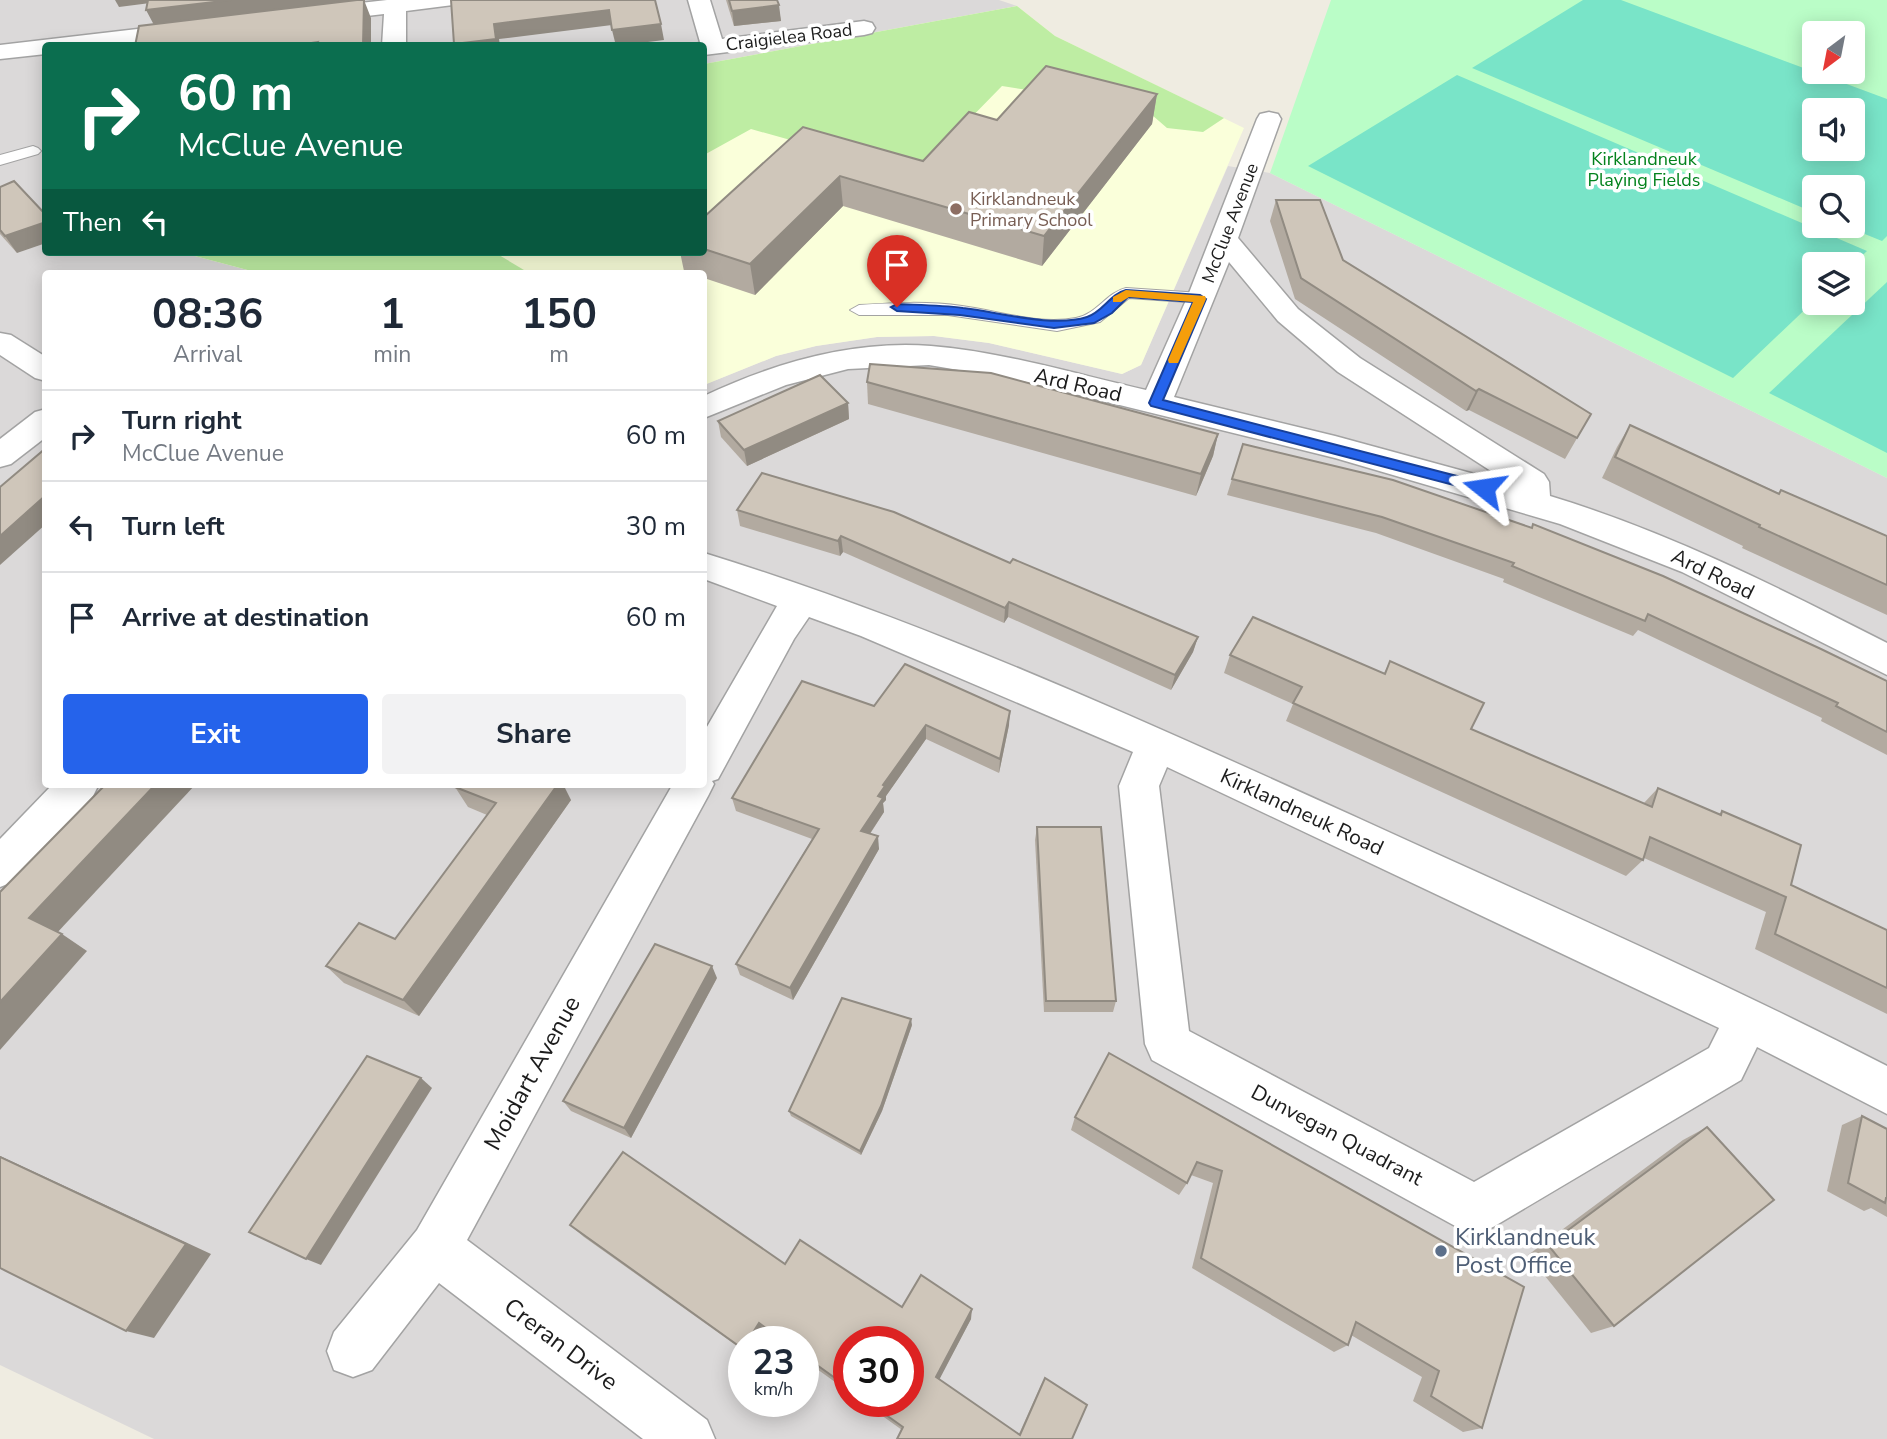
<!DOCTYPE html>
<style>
body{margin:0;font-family:"Nunito Sans",sans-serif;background:#f2f2f3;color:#1f2937;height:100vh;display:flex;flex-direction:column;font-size:26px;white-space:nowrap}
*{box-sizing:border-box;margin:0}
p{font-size:23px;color:#747a83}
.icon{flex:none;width:38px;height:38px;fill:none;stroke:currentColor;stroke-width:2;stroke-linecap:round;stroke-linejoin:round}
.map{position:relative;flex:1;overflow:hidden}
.panel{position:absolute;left:42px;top:270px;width:665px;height:518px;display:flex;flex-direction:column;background:#fff;border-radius:7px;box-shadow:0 4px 18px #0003}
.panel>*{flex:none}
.guide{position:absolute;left:42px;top:42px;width:665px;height:214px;border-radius:7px;box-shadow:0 4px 18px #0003;background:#0b6e4f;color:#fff;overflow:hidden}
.needle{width:46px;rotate:212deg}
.buttons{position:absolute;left:1802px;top:21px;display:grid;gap:14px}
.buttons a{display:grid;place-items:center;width:63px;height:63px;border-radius:7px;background:#fff;box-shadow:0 4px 18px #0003;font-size:35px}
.speed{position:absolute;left:728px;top:1326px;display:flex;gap:14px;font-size:35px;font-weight:700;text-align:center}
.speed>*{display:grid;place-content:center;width:91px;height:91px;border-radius:50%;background:#fff;box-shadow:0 4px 18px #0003;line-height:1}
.speed small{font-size:18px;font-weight:400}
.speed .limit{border:10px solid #d22;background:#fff;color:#111}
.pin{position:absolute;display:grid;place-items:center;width:60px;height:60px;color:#fff;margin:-72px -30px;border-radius:50% 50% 50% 0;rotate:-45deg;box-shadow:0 0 7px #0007}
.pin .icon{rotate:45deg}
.me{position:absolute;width:77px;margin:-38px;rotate:285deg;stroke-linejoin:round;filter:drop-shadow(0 0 5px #0008)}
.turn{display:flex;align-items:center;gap:24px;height:147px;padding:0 21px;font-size:32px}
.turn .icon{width:91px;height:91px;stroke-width:2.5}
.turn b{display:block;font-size:49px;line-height:60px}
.then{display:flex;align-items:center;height:66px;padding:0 21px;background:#0003;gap:14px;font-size:26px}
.eta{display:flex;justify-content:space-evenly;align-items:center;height:119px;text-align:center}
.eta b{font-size:42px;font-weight:700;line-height:49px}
.cta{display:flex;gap:14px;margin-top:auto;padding:14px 21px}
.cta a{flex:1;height:80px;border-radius:7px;background:#2563eb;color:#fff;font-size:28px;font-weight:700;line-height:80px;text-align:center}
.cta a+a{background:#f2f2f3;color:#1f2937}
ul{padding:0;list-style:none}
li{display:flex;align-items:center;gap:21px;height:91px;padding:0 21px;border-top:2px solid #e0e1e3}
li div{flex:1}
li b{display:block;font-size:26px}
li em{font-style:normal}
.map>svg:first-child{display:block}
.residential{fill:#dbd9d9;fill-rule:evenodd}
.education{fill:#faffda}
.grass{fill:#beeda3}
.park{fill:#bafdc7;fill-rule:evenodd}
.pitch{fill:#79e4c8;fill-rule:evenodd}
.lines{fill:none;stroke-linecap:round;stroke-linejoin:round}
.lane-casing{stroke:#a3a3a3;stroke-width:2}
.street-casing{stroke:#a3a3a3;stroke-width:3}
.lane{fill:#fff;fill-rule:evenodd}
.street{fill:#fff;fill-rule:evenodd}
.wall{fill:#b2aaa0}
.shaded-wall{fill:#918b82}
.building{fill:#cfc6ba;stroke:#918b82;stroke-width:2}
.route{fill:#2563eb;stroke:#184099;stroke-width:2}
.slow{fill:#f59e0b}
.education-dot{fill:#8d6e63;stroke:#fff;stroke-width:2.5}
.service-dot{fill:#5c6f8a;stroke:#fff;stroke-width:2.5}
.labels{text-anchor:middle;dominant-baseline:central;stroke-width:7;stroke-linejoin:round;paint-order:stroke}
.far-street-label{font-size:18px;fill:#1c1c1c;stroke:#fff}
.far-park-label{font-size:18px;fill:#03821d;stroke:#fff}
.far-education-label{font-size:18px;fill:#785e54;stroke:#fff;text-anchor:start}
.street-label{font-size:21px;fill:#1c1c1c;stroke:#fff}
.near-street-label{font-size:24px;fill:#1c1c1c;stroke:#fff}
.near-service-label{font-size:24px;fill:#4e5e75;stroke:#fff;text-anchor:start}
</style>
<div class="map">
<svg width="1887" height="1439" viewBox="0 0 1887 1439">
<rect width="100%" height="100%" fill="#efece1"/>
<!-- residential -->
<path class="residential" d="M0,0H999L1017,6L704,69V46H46V252H180L259,273H46V784H704V385L776,356L816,346L877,337L934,336L989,343L1122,374L1141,365L1228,166L1270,173L1887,478V1439H154L0,1365ZM744,1342H803V1402H744ZM849,1342H908V1402H849Z"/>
<!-- education -->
<polygon class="education" points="1017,6 1055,36 1244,128 1141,365 1122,374 989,343 934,336 877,337 816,346 776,356 704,385 704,273 259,273 180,252 704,252 704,64"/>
<!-- grass -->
<g class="grass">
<polygon points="1017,6 1055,36 1224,118 1203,132 1167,128 1144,108 1002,86 915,175 751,129 704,155 704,64"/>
<polygon points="180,252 494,252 529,273 259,273"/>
</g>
<!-- park -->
<path class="park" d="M1331,0H1887V478L1270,173ZM1815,33H1853V72H1815ZM1815,110H1853V149H1815ZM1815,187H1853V226H1815ZM1815,264H1853V303H1815Z"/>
<!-- pitch -->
<g class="pitch">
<path d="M1583,0H1621L1887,99V236L1882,241L1845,226H1853V187H1815V213L1472,68ZM1815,110H1853V149H1815Z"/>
<polygon points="1457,75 1867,251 1853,264 1815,264 1815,300 1733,378 1308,166"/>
<polygon points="1887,282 1887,453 1769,393"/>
</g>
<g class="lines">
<defs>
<g id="lane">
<polygon points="33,146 38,148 41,151 38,154 0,165 0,155"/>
<path d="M1126,288L1201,293L1210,298L1201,303L1129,298L1100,322L1057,331L948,315H859L850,310L859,305C893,303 928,301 962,306C1000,311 1038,325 1076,318C1097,314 1106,293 1126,288Z"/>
</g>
<g id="street">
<polygon points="387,0 456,0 453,5 406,11 406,46 382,46 384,14 315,22 307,20 304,15 307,10 315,8"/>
<polygon points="688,0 710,0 722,39 864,21 872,23 875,28 872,33 864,35 704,55 704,46 694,46 700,42"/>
<polygon points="189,23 197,25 200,30 197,35 118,46 46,46 46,54 0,59 0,45"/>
<path d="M1269,112L1278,114L1281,119L1238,238L1298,309L1360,358L1544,474L1549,482L1550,496C1669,532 1777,587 1887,643V675L1682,572L1560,524L1335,458L1018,380L929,365L848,369L786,385L704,418V396C774,363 852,340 931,346C1004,352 1075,374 1146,390L1187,298L1257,119L1260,114ZM1229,262L1278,321L1338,372L1511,484L1335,436L1174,397Z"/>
<polygon points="0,333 11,335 46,357 46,381 35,378 0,355"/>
<polygon points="46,409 46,437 11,464 0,467 0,439 35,412"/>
<path d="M704,553C928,622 1144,721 1358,818C1535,899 1714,977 1887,1066V1114L1757,1047L1741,1080L1493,1227L1475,1234L1457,1227L1152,1060L1145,1044L1119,786L1133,752L861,636L809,617L794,639L718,779L712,781L714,784L708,796L467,1240L707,1420L715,1439H643L439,1283L372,1370L353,1377L334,1370L327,1351L334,1332L417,1230L673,784H704V732L777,606L704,579ZM1167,767L1719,1028L1709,1048L1474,1182L1189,1031L1159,786Z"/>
<polygon points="53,784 99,784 93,796 15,881 0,887 0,839"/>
</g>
</defs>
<!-- lane casing -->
<use href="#lane" class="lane-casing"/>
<!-- street casing -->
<use href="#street" class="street-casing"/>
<!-- lane -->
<use href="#lane" class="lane"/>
<!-- street -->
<use href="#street" class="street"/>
</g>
<!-- wall -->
<g class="wall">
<polygon points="726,0 777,0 781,21 734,26"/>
<polygon points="1157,94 1152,124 1042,266 843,206 755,295 704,278 704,273 689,273 684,271 680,252 704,252 704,217 803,127 923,161 997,120"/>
<polygon points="0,187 17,253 0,234"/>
<polygon points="1276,200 1343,260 1591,414 1565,459 1469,410 1466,411 1295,299 1270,221"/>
<polygon points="867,382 1218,434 1213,456 1196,496 868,404"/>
<polygon points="848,403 849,419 747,466 721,437 718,421"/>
<polygon points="1630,425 1779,493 1887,536 1887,615 1742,548 1743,546 1602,478 1617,447"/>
<polygon points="1243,444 1887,681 1887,755 1821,721 1822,718 1638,630 1633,636 1503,582 1504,579 1376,533 1227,495"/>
<polygon points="737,510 1010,563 1198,637 1193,652 1171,690 1008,617 1004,623 843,552 840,556 740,526"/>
<polygon points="1230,655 1384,673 1390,661 1471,729 1643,804 1658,788 1719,814 1722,811 1791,885 1887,930 1887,1014 1755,949 1766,912 1644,858 1643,860 1626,876 1286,721 1293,704 1224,673"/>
<polygon points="874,706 1009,725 999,773 926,739 886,796 886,800 883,803 884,812 870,834 879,849 793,1000 740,975 736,964 812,839 736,811 732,798"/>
<polygon points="455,787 571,800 419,1016 344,983 326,966 395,939 487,815 468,807"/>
<polygon points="1037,827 1116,1001 1113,1012 1044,1012 1035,840"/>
<polygon points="717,978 631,1138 571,1111 563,1101"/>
<polygon points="912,1025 882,1111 861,1155 791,1116 789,1111"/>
<polygon points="1109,1053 1524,1287 1482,1428 1463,1432 1413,1401 1422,1377 1351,1335 1348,1345 1334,1352 1192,1268 1213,1183 1191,1175 1187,1183 1179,1195 1071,1130 1075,1117"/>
<polygon points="1862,1116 1887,1129 1887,1217 1871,1208 1864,1211 1827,1191 1842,1125"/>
<polygon points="1707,1127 1614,1326 1591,1333 1528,1255 1683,1140"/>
<polygon points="570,1225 785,1264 902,1307 971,1319 939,1379 1019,1434 1041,1385 1045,1378 1072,1439 902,1430 863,1402 908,1402 849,1342 849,1392 803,1359 803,1342 780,1342 766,1332 744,1342 744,1351 584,1237"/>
</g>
<!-- shaded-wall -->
<g class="shaded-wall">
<polygon points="115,0 159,0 158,2 119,7"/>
<polygon points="231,0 366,0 364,0 371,18 371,46 154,25 146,10"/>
<polygon points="779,5 781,21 734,26 732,11"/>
<polygon points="609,10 612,25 499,39 500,46 455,46 454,44 494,24"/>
<polygon points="661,24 664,40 616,46 612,30"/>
<polygon points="318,42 319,46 292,46"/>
<polygon points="1157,94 1152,124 1042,266 1044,236"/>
<polygon points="840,176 843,206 755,295 750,264"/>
<polygon points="46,222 46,243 17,253 5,236"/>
<polygon points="1479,389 1469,410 1466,411 1476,391"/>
<polygon points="848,403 849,419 747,466 744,450"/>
<polygon points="1218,434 1213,456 1196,496 1201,474"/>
<polygon points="46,495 46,524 0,565 0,536"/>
<polygon points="841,536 843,552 840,556 838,541"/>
<polygon points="1009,602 1008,617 1004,623 1005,608"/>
<polygon points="1198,637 1193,652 1171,690 1175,675"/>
<polygon points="1010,711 1009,725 999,773 1000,759"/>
<polygon points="926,725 926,739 886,796 886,800 883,803 884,812 863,844 861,831 883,785"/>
<polygon points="156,784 196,784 55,935 29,918"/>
<polygon points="558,784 563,784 571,800 419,1016 403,1000"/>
<polygon points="878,836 879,849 793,1000 790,988"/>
<polygon points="62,934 87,951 0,1050 0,1002"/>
<polygon points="712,966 717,978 631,1138 624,1128"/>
<polygon points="911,1019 912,1025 882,1111 861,1155 860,1151"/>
<polygon points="421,1078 432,1088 321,1265 306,1259"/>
<polygon points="0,1156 211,1254 154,1338 126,1331 0,1157"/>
<polygon points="972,1309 971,1319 937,1384 936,1377"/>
<polygon points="759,1323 766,1332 760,1342 747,1342"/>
</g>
<!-- building -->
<g class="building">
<polygon points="148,0 231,0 146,10"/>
<polygon points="357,0 364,0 363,46 317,46 318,42 292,46 135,46 139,26"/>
<polygon points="451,0 655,0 661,24 612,30 609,10 494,24 496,39 454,44"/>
<polygon points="729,0 777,0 779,5 732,11"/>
<polygon points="1046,66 1157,94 1044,236 840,176 750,264 704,249 704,217 803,127 923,161 969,112 997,120"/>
<polygon points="14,181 46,215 46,222 5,236 0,230 0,187"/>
<polygon points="1276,200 1320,200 1343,260 1591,414 1577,438 1479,389 1476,391 1301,278"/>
<polygon points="870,364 991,373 1218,434 1201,474 867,382"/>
<polygon points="820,375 848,403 744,450 718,421"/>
<polygon points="1630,425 1779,494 1781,490 1887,536 1887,585 1759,527 1760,525 1615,457"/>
<polygon points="1243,444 1393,480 1532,528 1533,524 1663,576 1821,649 1887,681 1887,732 1836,706 1838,703 1648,614 1645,621 1512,566 1514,563 1382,517 1232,479"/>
<polygon points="46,448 46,495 0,536 0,487"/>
<polygon points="762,473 894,512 1010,563 1013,559 1198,637 1175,675 1009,602 1005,608 841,536 838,541 737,510"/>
<polygon points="1253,617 1385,674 1390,661 1484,703 1471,729 1652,807 1658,788 1721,815 1722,811 1801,845 1791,885 1887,930 1887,988 1775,934 1786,897 1650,837 1643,860 1293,703 1302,687 1230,655"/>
<polygon points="905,664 1010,711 1000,759 926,725 883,785 885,786 878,796 883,798 861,831 878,836 790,988 736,964 819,829 732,798 802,681 874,706"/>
<polygon points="106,784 156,784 29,918 62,934 0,1002 0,892"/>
<polygon points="458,784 558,784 403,1000 326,966 359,923 395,939 496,803 455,787"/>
<polygon points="1037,827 1101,827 1116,1001 1046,1001"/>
<polygon points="655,944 712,966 624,1128 563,1101"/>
<polygon points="842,998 911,1019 881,1106 860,1151 789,1111"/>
<polygon points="1109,1053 1524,1287 1482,1428 1431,1396 1439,1371 1356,1322 1348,1345 1201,1258 1222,1171 1197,1162 1187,1183 1075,1117"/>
<polygon points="367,1056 421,1078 306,1259 249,1232"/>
<polygon points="1862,1116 1887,1129 1887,1198 1886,1198 1885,1203 1848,1183"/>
<polygon points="1707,1127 1774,1200 1614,1326 1548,1245"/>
<polygon points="623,1152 785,1264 800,1240 902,1307 921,1275 972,1309 936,1377 1020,1435 1045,1378 1087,1405 1072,1439 897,1439 903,1427 868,1402 908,1402 908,1342 849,1342 849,1388 803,1355 803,1342 785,1342 759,1323 747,1342 744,1342 743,1349 570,1225"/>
<polygon points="0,1157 186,1244 126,1331 0,1268"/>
</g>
<!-- route -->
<path class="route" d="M1126,290L1200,295L1206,299L1163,400L1484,483L1491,488L1484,493L1151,406L1149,403L1193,302L1128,297L1112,313L1094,323L1054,328L960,315L897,311L891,307L897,304C919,305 941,305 963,308C999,312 1052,328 1087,317C1103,312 1110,294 1126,290Z"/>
<!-- slow -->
<polygon class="slow" points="1126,290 1205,296 1206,299 1178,363 1169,363 1168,360 1193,302 1129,297 1121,302 1113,302 1113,297"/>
<!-- markers -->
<circle class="education-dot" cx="956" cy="209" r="7"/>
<circle class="service-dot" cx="1441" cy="1251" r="7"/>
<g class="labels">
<!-- far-street labels -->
<g class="far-street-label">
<text transform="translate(789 37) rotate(-7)">Craigielea Road</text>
<text transform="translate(1230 223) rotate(-69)">McClue Avenue</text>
</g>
<!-- far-park labels -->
<g class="far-park-label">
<text x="1644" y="159">Kirklandneuk<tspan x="1644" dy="21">Playing Fields</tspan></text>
</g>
<!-- far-education labels -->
<g class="far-education-label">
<text x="970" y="199">Kirklandneuk<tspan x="970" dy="21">Primary School</tspan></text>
</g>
<!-- street labels -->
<g class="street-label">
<text transform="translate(1078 385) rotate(13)">Ard Road</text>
<text transform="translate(1713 574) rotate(26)">Ard Road</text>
<text transform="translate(1302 812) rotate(25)">Kirklandneuk Road</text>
<text transform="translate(1337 1135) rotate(28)">Dunvegan Quadrant</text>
</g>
<!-- near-street labels -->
<g class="near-street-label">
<text transform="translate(532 1073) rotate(-61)">Moidart Avenue</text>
<text transform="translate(561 1344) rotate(37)">Creran Drive</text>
</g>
<!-- near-service labels -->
<g class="near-service-label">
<text x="1455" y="1237">Kirklandneuk<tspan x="1455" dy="28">Post Office</tspan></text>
</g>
</g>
</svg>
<div class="buttons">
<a><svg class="needle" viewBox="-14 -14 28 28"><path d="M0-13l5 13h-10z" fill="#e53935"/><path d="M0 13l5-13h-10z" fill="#747a83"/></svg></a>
<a><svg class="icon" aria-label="sound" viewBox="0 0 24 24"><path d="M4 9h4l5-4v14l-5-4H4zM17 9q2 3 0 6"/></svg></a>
<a><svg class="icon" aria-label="search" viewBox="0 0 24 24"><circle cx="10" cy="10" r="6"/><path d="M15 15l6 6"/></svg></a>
<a><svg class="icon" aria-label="layers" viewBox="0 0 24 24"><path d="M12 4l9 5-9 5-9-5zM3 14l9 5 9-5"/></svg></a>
</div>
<div class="speed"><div>23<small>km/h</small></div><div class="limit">30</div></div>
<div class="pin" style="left:897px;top:307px;background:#d93025"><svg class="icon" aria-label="arrive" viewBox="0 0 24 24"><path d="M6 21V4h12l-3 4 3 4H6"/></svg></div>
<svg class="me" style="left:1484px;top:488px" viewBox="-20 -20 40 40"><path d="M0-17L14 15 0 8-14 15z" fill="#2563eb" stroke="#fff" stroke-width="4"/></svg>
<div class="guide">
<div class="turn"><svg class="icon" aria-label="right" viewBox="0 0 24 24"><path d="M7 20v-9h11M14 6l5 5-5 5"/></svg><div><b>60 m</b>McClue Avenue</div></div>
<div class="then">Then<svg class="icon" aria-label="left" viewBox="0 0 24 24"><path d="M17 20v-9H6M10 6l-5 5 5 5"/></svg></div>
</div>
<section class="panel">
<div class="eta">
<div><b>08:36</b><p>Arrival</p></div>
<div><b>1</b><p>min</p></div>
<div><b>150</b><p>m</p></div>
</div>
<ul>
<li><svg class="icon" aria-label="right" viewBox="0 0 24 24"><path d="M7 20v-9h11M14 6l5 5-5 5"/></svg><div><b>Turn right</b><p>McClue Avenue</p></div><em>60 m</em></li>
<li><svg class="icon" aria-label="left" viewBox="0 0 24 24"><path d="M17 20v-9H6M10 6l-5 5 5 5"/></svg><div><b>Turn left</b></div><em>30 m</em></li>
<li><svg class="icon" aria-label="arrive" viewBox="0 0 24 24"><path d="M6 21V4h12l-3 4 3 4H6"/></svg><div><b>Arrive at destination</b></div><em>60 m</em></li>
</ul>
<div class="cta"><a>Exit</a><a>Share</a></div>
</section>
</div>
